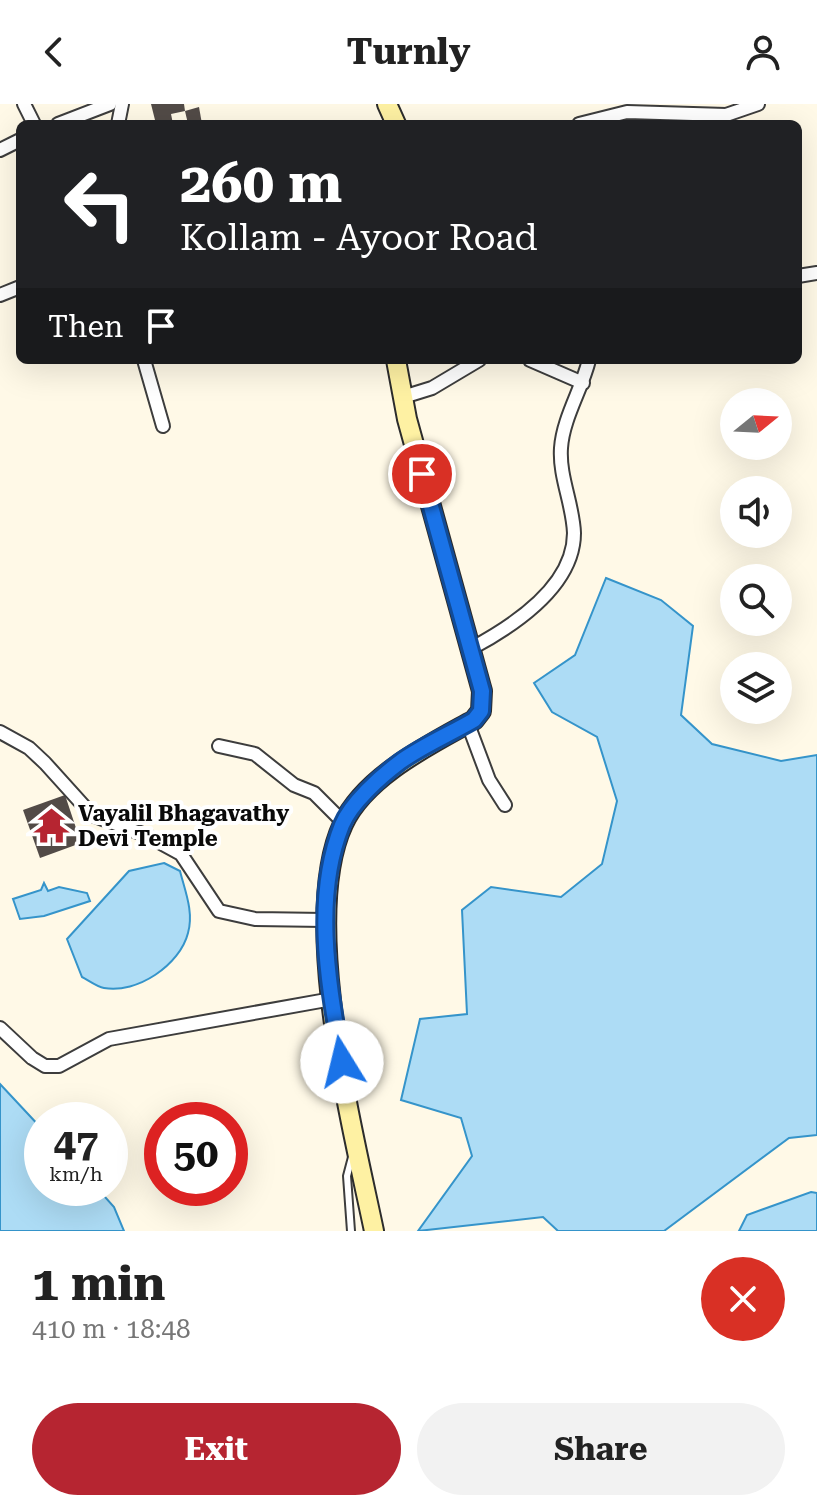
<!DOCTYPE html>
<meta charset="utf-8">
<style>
body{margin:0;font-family:"Roboto Serif",serif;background:#f2f2f2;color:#222;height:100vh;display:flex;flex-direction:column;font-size:30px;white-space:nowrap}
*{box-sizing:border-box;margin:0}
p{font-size:26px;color:#767676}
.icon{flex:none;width:44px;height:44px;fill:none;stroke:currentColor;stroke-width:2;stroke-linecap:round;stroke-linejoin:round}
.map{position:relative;height:1127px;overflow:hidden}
.side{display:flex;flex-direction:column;background:#fff;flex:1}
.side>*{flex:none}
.guide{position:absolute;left:16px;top:16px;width:786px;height:244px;border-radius:12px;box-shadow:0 8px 32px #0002;background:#202124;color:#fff;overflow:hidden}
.needle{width:52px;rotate:72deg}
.buttons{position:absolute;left:720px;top:284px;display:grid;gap:16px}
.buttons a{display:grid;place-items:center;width:72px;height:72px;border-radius:50%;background:#fff;box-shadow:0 8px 32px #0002;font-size:40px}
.speed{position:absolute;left:24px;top:998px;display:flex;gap:16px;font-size:40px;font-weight:700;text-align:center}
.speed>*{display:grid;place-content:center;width:104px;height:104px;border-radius:50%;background:#fff;box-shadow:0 8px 32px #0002;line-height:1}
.speed small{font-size:20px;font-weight:400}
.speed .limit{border:12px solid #d22;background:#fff;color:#111}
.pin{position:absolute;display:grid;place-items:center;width:68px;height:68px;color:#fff;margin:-34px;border:4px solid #fff;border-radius:50%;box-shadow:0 2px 8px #0007}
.me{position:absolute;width:88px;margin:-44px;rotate:351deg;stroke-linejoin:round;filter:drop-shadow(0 0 6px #0008)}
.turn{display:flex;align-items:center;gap:28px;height:168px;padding:0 32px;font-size:36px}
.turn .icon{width:104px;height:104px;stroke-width:2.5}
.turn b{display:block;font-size:56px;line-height:68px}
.then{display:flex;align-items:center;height:76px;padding:0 32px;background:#0003;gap:16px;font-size:30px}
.round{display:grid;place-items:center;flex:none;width:84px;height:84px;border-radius:42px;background:#f2f2f2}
.headline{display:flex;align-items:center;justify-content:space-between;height:136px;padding:0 32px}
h1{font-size:48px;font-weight:700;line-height:60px}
.cta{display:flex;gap:16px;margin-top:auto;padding:16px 32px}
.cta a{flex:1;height:92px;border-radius:48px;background:#b62531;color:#fff;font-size:32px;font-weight:700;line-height:92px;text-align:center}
.cta a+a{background:#f2f2f2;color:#222}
header{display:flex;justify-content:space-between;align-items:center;height:104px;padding:0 32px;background:#fff;font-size:36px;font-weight:700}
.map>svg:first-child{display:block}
.water{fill:#addcf5;stroke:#3594ca;stroke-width:2}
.building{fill:#524b47}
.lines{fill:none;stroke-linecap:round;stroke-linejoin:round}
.service-casing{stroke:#3d3d3d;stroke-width:10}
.minor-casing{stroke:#3d3d3d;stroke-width:16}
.secondary-casing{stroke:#2c2c2c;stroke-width:22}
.service{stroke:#fff;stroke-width:6}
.minor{stroke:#fff;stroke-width:12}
.secondary{stroke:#fef1a3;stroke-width:18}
.route-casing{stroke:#114b97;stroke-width:20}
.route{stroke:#1a73e8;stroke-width:14}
.labels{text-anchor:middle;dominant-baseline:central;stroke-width:8;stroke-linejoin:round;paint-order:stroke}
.poi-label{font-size:22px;font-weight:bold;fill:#0a0a0a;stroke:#fff;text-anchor:start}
</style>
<header><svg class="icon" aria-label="back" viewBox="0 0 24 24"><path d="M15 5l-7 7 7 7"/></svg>Turnly<svg class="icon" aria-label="person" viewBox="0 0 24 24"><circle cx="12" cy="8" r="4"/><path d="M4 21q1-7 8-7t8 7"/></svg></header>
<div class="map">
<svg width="817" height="1127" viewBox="0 0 817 1127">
<rect width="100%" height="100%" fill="#fff9e7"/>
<!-- water -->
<g class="water">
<polygon points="606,474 661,496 693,522 681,611 712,640 781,657 817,651 817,1031 789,1034 664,1127 558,1127 543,1113 418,1127 472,1052 461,1014 401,996 420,915 467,910 462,806 491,783 561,793 602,760 617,697 597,633 552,608 534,579 575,551"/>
<path d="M164,759L180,767C185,787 194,808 188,829C180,861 137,890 104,884C97,883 88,876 82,873L67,835L129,767Z"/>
<polygon points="44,779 48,787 59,783 87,789 90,797 44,812 20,815 13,795 41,786"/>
<polygon points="0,980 42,1025 42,1084 97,1084 114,1103 124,1127 0,1127"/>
<polygon points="811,1088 817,1089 817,1127 739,1127 747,1111"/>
</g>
<!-- building -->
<g class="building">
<polygon points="151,0 184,0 185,7 171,10 173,20 156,20"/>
<polygon points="199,3 202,20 188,20 185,7"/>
<polygon points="65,691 81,739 40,754 23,706"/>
</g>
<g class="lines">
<defs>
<polyline id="service" points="351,1127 347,1072 352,1053"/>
<g id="minor">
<polyline points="24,0 34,20"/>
<polyline points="58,20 110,0"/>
<polyline points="118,20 122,0"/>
<polyline points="579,20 627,8 726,11 758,0"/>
<polyline points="0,46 20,36"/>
<polyline points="798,172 817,169"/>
<polyline points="0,191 20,183"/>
<polyline points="144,256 163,322"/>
<polyline points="530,256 583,279"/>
<polyline points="403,293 432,284 479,256"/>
<path d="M472,544C513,522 574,483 574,429C573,400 559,373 561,344C563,314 582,285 589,256"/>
<polyline points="468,620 489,676 505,701"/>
<polyline points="0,628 29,644 45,659 92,711 148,732 181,750 219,807 255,815 325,816"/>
<polyline points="219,642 255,650 294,681 314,689 343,718"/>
<polyline points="0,924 32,954 45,962 59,962 109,935 332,895"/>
</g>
<g id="secondary">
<polyline points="387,0 396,20"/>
<path d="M374,1127C353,1026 299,814 343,720C365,672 431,640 474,616L481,607L482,587L407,315L396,256"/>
</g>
</defs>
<!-- service casing -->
<use href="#service" class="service-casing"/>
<!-- minor casing -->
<use href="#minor" class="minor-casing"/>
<!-- secondary casing -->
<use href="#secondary" class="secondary-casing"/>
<!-- service -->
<use href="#service" class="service"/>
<!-- minor -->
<use href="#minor" class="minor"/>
<!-- secondary -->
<use href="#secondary" class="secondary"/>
</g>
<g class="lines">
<defs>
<path id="route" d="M342,958C329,881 312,796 342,721C351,699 380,673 400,658C422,642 450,630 474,616L481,607L482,587L422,370"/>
</defs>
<!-- route casing -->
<use href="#route" class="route-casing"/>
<!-- route -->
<use href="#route" class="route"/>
</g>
<!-- icons -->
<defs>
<symbol id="temple-bare" viewBox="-9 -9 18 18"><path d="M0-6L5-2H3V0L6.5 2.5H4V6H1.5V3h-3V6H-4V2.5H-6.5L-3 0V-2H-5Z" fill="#b62531" stroke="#fff" stroke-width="2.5" paint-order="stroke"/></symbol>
</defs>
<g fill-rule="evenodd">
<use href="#temple-bare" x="26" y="696" width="51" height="51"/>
</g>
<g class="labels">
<!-- poi labels -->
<g class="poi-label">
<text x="78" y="709">Vayalil Bhagavathy<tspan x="78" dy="25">Devi Temple</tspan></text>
</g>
</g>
</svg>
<div class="buttons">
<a><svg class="needle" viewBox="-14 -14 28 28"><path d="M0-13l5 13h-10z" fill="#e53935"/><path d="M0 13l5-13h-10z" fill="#767676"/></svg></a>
<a><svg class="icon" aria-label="sound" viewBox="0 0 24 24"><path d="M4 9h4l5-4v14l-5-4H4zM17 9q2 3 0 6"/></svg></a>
<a><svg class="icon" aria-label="search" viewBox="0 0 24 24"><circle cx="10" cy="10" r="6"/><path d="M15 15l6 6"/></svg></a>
<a><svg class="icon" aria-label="layers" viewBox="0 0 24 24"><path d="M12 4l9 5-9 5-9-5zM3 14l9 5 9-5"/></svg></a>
</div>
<div class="speed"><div>47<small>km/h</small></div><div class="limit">50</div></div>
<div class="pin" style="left:422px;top:370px;background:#d93025"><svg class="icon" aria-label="arrive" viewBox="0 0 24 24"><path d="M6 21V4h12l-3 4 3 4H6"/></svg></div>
<svg class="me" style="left:342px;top:958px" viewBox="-20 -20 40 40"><circle r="19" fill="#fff"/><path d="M0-13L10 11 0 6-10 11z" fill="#1a73e8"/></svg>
<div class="guide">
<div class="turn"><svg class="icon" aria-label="left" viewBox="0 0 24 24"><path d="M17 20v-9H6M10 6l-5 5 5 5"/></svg><div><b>260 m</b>Kollam - Ayoor Road</div></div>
<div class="then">Then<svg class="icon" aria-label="arrive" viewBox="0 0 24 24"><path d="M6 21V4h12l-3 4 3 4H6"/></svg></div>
</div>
</div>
<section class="side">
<div class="headline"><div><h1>1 min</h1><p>410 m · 18:48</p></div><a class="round" style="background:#d93025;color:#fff"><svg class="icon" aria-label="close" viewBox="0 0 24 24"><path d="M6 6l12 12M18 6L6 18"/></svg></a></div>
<div class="cta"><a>Exit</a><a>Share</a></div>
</section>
